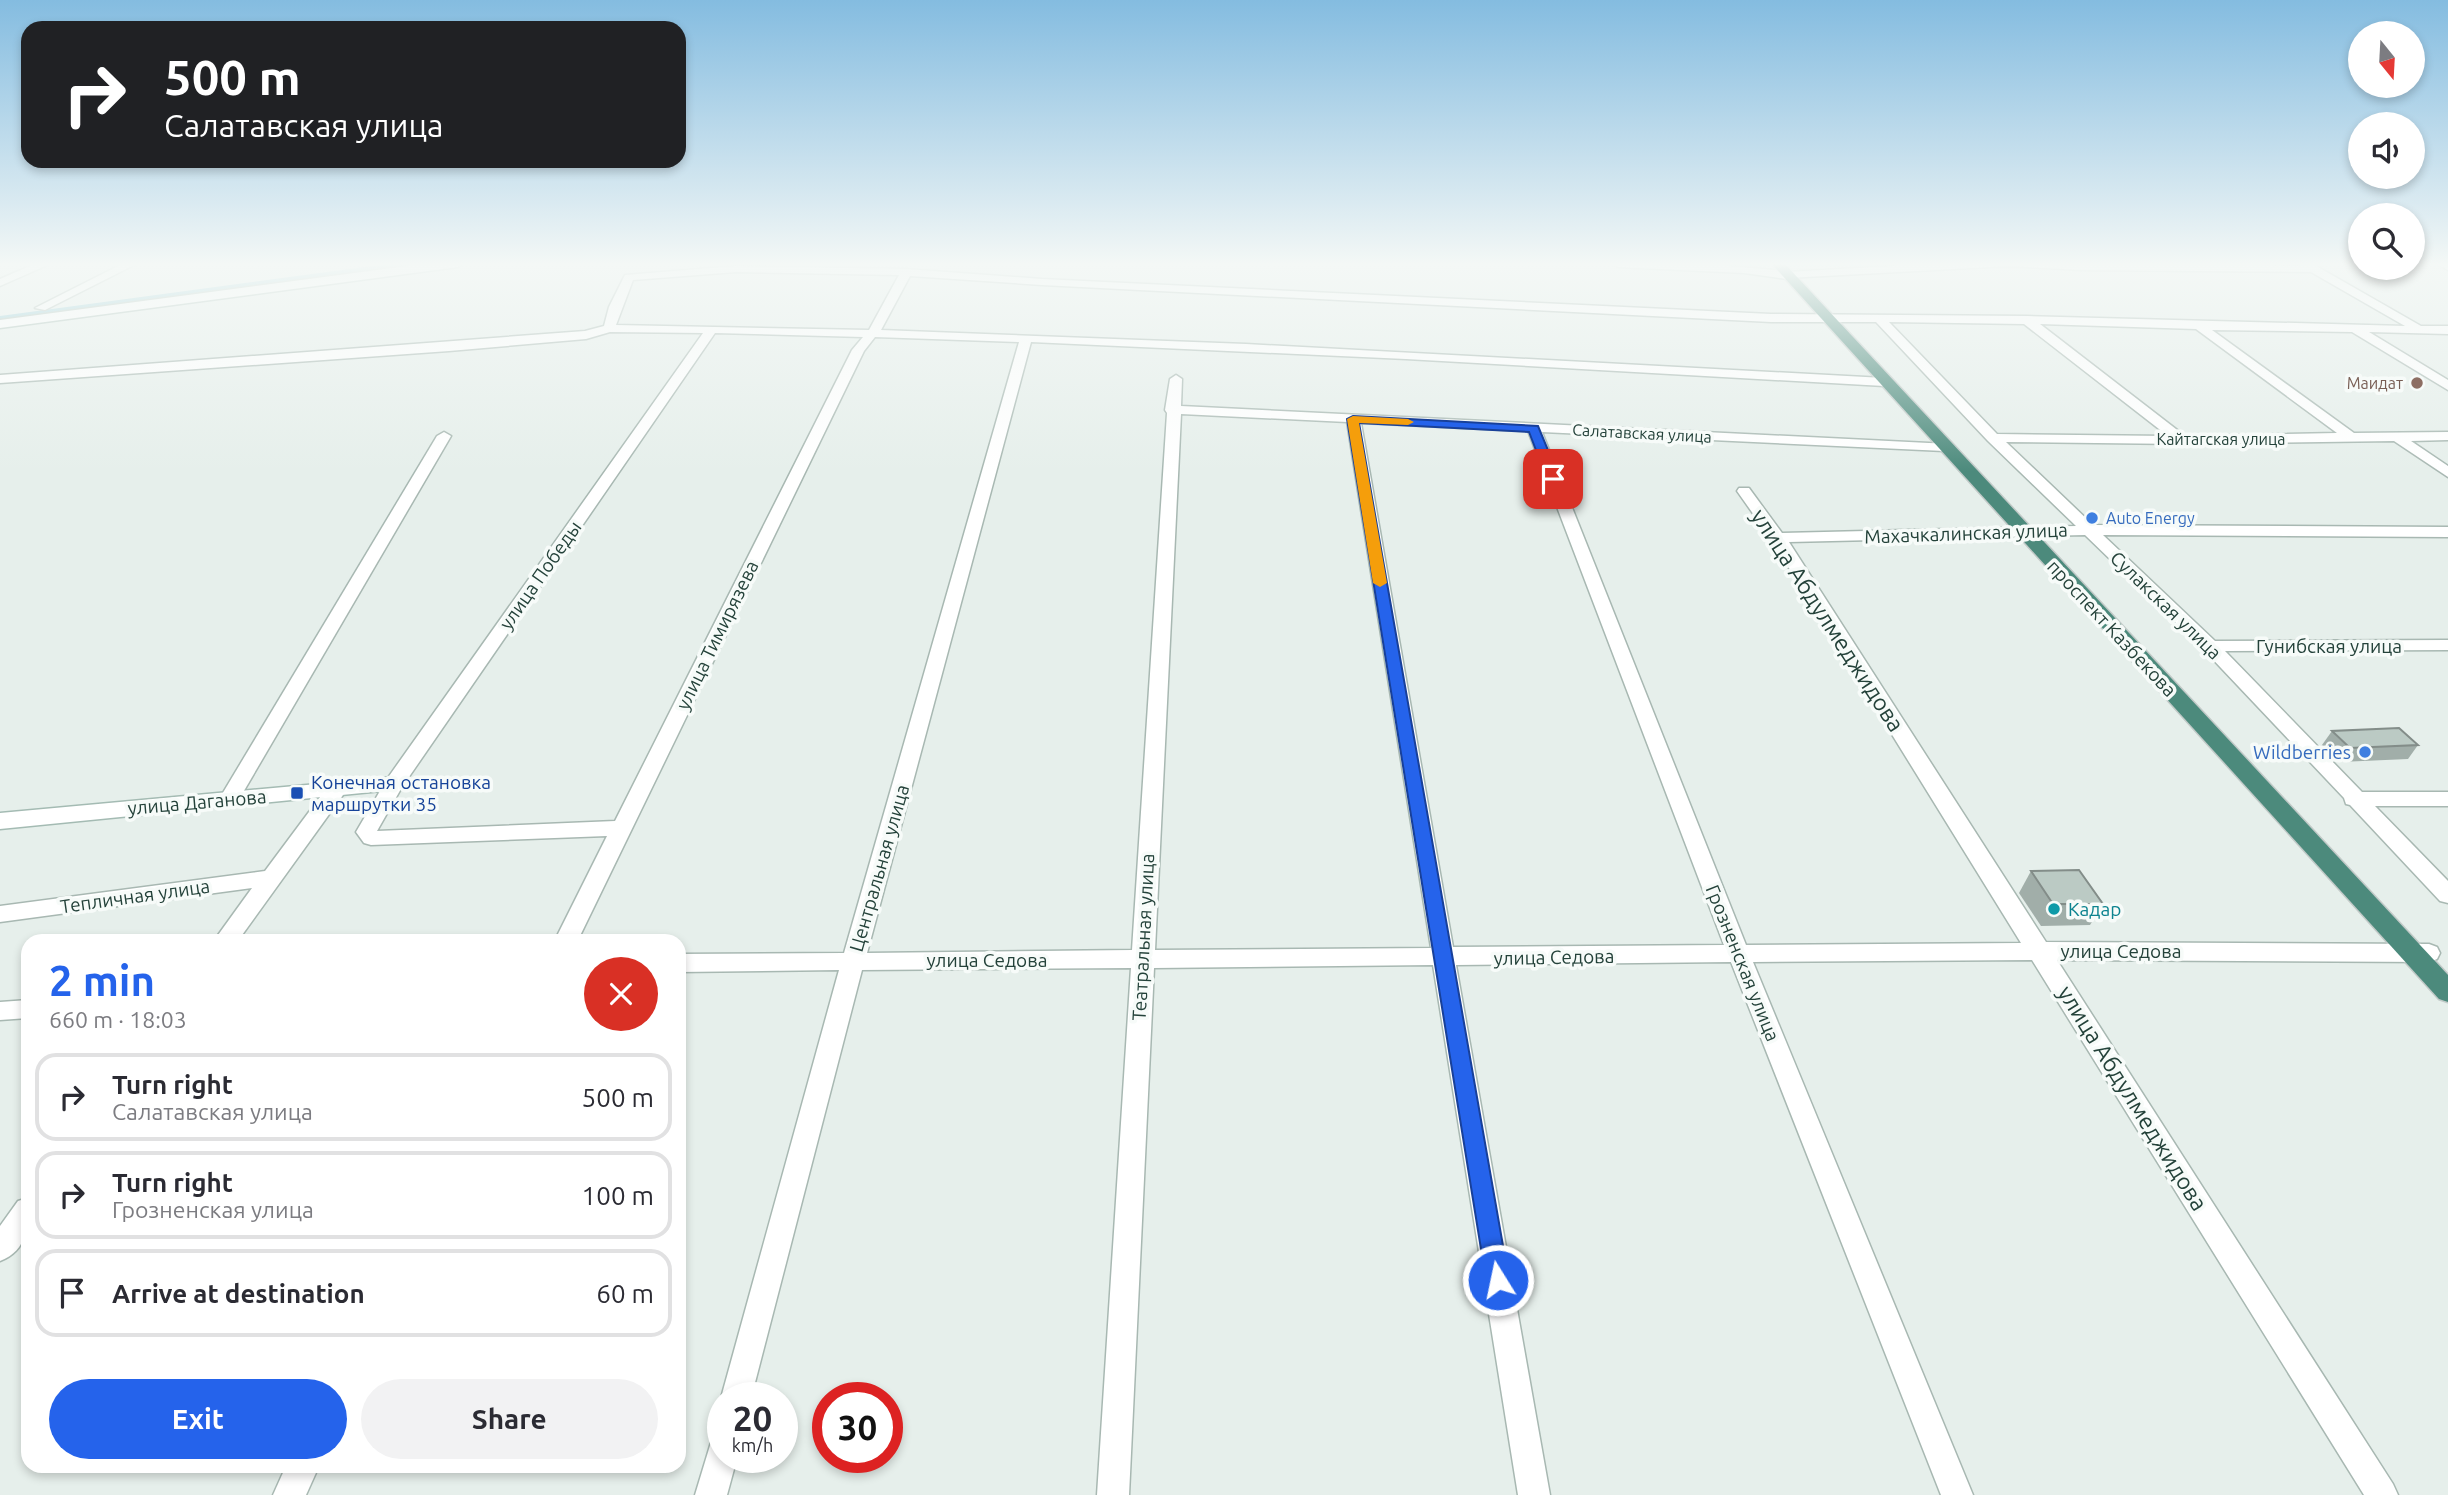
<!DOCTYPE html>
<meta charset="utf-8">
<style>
body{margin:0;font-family:Ubuntu,sans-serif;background:#f2f2f3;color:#2b2b33;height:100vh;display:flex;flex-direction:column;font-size:26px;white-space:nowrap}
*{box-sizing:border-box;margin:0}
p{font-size:23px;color:#7c7c81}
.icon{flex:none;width:38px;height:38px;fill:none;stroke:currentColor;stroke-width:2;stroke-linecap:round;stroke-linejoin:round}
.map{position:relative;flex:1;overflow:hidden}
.side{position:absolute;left:21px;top:934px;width:665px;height:539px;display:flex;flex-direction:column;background:#fff;border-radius:21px;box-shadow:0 4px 10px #0003}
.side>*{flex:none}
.guide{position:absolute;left:21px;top:21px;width:665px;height:147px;border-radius:21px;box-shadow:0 4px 10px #0003;background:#202124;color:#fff;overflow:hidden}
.needle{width:46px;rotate:162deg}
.fabs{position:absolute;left:2348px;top:21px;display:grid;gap:14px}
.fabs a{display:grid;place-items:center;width:77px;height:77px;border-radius:50%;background:#fff;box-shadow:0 4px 10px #0003;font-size:35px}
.speed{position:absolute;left:707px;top:1382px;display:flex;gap:14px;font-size:35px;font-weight:700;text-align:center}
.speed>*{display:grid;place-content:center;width:91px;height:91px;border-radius:50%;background:#fff;box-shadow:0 4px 10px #0003;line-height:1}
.speed small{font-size:18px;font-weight:400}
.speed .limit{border:10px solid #d22;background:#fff;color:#111}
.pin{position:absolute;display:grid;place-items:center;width:60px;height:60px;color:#fff;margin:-30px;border-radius:14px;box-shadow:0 4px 10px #0006}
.me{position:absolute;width:77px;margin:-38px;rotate:350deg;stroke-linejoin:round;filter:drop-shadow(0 0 5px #0008)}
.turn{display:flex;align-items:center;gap:24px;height:147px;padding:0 28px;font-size:32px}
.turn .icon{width:91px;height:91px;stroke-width:2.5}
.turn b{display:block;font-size:49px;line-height:60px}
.round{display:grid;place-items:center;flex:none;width:74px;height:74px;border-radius:37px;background:#f2f2f3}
.headline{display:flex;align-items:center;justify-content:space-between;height:119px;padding:0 28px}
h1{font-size:42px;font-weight:700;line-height:52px;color:#2563eb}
.primary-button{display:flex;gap:14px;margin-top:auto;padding:14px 28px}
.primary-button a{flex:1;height:80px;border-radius:42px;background:#2563eb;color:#fff;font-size:28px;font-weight:700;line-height:80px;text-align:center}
.primary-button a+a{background:#f2f2f3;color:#2b2b33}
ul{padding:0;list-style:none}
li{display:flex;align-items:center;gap:21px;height:88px;margin:0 14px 10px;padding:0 14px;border:4px solid #e1e1e2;border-radius:21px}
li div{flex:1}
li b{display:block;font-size:26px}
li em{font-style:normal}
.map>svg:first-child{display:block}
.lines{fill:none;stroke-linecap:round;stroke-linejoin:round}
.canal{fill:#8ec9d4;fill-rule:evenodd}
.minor-casing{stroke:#a8b8b2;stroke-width:3}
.secondary-casing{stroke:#a4bbb3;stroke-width:3}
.trunk-casing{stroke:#c2cac8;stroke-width:3}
.minor{fill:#fff;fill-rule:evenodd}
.secondary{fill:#fff;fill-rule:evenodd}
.trunk{fill:#4c8a7c;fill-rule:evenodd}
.wall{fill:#a1aea9}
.building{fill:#bbcac4;stroke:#838d89;stroke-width:2}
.route{fill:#2563eb;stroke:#184099;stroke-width:2}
.slow{fill:#f59e0b}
.education-dot{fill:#8d6e63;stroke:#f7fbf9;stroke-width:2.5}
.shop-dot{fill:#3f7fe0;stroke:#f7fbf9;stroke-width:2.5}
.transit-dot{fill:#1a4fb4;stroke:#f7fbf9;stroke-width:2.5}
.culture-dot{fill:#0f9aa8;stroke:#f7fbf9;stroke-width:2.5}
.labels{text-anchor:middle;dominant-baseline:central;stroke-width:7;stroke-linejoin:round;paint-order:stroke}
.far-education-label{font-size:16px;fill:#785e54;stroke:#f7fbf9;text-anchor:end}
.far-street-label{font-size:16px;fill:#24423a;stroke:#f7fbf9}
.far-shop-label{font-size:16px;fill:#366cbe;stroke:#f7fbf9;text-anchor:start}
.street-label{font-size:19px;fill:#24423a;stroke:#f7fbf9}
.shop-label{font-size:19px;fill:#366cbe;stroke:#f7fbf9;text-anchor:end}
.transit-label{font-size:19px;fill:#164399;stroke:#f7fbf9;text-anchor:start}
.culture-label{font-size:19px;fill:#0d838f;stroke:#f7fbf9;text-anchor:start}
.near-street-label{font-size:23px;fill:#24423a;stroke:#f7fbf9}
</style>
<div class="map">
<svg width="2448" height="1495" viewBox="0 0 2448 1495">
<rect width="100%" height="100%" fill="#e6efeb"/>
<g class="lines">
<!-- canal -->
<g class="canal">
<polygon points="394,263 422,263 417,266 0,322 0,316"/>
<polygon points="1728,263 1887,263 1882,266 1733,266"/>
</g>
<defs>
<g id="minor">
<polygon points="37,263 52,263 0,286 0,279"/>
<polygon points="124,263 138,263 45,310 35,308"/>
<path d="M1946,263L2300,266L2298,263H2311L2421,326H2448V334L2369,332L2448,380V390L2352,332L2212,330L2354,433L2448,432V440L2411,441L2448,466V477L2394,441L2182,444L2006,442L2093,525L2448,527V537L2103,535L2215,641L2448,640V650L2225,651L2362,792H2448V806H2375L2448,881V903L2440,901L2350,805L2346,804L2344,798L2204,650L2085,535L1789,542L2046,942L2429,944L2437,947L2440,953L2437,959L2429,962L2057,960L2393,1484L2398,1495H2364L2032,960L1753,962L1973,1495H1941L1731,962L1456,965L1550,1495H1518L1433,965L1154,968L1129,1495H1097L1131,968L862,970L751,1398H723V1403L721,1398L839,970L679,972V954L844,953L1019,342L875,337L864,351L577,942H554L607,836L371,845L364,843L356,832L387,779L703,333L610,332L586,339L449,351L0,383V375L585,331L604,326L609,307L625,275L736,266L906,269L1042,279L1771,314L2027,316L2405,326L2311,272L2080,270L2009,266L1787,278L1781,275L1787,272ZM736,272L899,275L869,330L616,325L633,280ZM910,276L1042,285L1771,322H1876L1988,441L2076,526L1782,533L1749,488H1739L1737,491L1771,539L2021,943L1746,945L1542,432L1944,451L1949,450V444L1181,406L1182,379L1176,375L1170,379L1165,410L1167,413L1132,950L867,953L1031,342L1406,359L1884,386L1890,382L1884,378L1246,344L881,330ZM1889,322L2024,324L2168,436L1997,434ZM2040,324L2196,329L2337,433L2185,436ZM715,333L863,337L852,350L615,821L377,831L402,787ZM1181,414L1347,422L1431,948L1155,950ZM1361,423L1528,431L1724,945L1453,947Z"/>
<polygon points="2435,263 2448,263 2448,270"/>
<polygon points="444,432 451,436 238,801 235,806 221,806 218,801 437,436"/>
<polygon points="336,783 343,785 346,790 343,795 237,942 213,942 252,888 0,922 0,906 265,871 329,785"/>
<polygon points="28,1000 28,1018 0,1020 0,1002"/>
<path d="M28,1198C28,1224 29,1250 0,1261V1226L18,1201Z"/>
<polygon points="723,1434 723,1458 737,1458 727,1495 695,1495 712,1439"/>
<polygon points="286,1466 319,1466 306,1495 273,1495"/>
</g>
<g id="secondary">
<polygon points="430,263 464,263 458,267 0,328 0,320"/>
<polygon points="1612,263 1696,263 1787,271 1793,275 1787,279 1744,273 1618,267"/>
<polygon points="394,777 402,779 405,784 402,789 0,829 0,813"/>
</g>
<polygon id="trunk" points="1771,263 1784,263 2448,975 2448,1002 2439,999"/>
</defs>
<!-- minor casing -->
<use href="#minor" class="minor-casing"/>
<!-- secondary casing -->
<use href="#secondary" class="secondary-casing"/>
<!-- trunk casing -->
<use href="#trunk" class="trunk-casing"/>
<!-- minor -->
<use href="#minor" class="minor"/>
<!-- secondary -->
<use href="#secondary" class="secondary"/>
<!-- trunk -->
<use href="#trunk" class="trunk"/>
</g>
<!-- wall -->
<g class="wall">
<polygon points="2332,731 2418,745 2408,759 2340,762 2322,745"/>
<polygon points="2031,871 2103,904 2090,925 2041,926 2019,893"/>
</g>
<!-- building -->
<g class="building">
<polygon points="2399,728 2418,745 2350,748 2332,731"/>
<polygon points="2079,870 2103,904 2053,904 2031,871"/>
</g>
<!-- sky -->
<linearGradient id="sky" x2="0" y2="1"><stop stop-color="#84bce0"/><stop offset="0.56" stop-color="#f4f8f6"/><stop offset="1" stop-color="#f4f8f6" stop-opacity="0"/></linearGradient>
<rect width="2448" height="472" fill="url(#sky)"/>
<!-- route -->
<polygon class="route" points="1353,416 1538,426 1560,479 1553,482 1547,479 1529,432 1359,423 1509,1280 1506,1288 1498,1291 1489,1288 1486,1280 1347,419"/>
<!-- slow -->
<polygon class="slow" points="1353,416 1408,419 1414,422 1408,425 1359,423 1387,583 1380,587 1373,583 1347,419"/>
<!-- markers -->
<circle class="education-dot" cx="2417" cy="383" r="7"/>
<g class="shop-dot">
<circle cx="2092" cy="518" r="7"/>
<circle cx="2365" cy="752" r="7"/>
</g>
<rect class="transit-dot" x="290" y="786" width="14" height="14" rx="3.5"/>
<circle class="culture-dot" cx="2054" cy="909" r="7"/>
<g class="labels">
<!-- far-education labels -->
<g class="far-education-label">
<text x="2403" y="383">Маидат</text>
</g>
<!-- far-street labels -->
<g class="far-street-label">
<text transform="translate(1642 433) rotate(3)">Салатавская улица</text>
<text x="2221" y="439">Кайтагская улица</text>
</g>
<!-- far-shop labels -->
<g class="far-shop-label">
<text x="2106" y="518">Auto Energy</text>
</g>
<!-- street labels -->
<g class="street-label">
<text transform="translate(1966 533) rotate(-2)">Махачкалинская улица</text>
<text transform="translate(540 575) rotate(-55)">улица Победы</text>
<text transform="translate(2166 605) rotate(44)">Сулакская улица</text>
<text transform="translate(2112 628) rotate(47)">проспект Казбекова</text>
<text transform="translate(717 635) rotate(-64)">улица Тимирязева</text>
<text x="2329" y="646">Гунибская улица</text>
<text transform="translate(197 802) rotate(-5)">улица Даганова</text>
<text transform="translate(879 868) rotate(-74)">Центральная улица</text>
<text transform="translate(135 896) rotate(-8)">Тепличная улица</text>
<text transform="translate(1143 937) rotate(-87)">Театральная улица</text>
<text x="2121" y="951">улица Седова</text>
<text transform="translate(1554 957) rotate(-1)">улица Седова</text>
<text x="987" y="960">улица Седова</text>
<text transform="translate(1743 963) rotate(68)">Грозненская улица</text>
</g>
<!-- shop labels -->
<g class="shop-label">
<text x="2351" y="752">Wildberries</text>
</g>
<!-- transit labels -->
<g class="transit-label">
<text x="311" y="782">Конечная остановка<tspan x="311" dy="22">маршрутки 35</tspan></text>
</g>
<!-- culture labels -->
<g class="culture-label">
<text x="2068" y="909">Кадар</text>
</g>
<!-- near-street labels -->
<g class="near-street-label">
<text transform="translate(1828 620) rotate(57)">улица Абдулмеджидова</text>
<text transform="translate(2133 1098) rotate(58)">улица Абдулмеджидова</text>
</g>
</g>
</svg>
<div class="fabs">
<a><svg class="needle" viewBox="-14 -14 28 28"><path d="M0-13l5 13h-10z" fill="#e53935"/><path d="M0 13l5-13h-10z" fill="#7c7c81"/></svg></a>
<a><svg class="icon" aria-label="sound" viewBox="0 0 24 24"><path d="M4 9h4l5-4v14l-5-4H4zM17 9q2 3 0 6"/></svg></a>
<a><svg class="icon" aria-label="search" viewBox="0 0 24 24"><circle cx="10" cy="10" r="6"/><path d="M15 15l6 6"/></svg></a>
</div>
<div class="speed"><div>20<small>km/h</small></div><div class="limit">30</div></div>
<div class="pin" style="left:1553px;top:479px;background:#d93025"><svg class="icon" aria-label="arrive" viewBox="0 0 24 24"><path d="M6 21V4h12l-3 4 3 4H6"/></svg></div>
<svg class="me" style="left:1498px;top:1280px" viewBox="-20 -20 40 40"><circle r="17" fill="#2563eb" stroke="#fff" stroke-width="3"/><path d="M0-11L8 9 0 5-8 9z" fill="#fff"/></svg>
<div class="guide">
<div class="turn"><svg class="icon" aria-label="right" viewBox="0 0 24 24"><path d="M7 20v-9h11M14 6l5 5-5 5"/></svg><div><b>500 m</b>Салатавская улица</div></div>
</div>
<section class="side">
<div class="headline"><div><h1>2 min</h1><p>660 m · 18:03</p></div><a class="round" style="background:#d93025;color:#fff"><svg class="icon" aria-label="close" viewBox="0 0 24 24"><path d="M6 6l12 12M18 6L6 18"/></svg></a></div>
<ul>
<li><svg class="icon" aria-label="right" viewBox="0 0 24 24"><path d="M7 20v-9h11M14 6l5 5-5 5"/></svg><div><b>Turn right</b><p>Салатавская улица</p></div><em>500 m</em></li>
<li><svg class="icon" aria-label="right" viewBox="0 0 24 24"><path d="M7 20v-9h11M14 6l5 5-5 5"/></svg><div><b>Turn right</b><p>Грозненская улица</p></div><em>100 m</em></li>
<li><svg class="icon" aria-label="arrive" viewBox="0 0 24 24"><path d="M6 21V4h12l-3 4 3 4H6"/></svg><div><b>Arrive at destination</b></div><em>60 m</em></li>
</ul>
<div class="primary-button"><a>Exit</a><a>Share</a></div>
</section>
</div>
